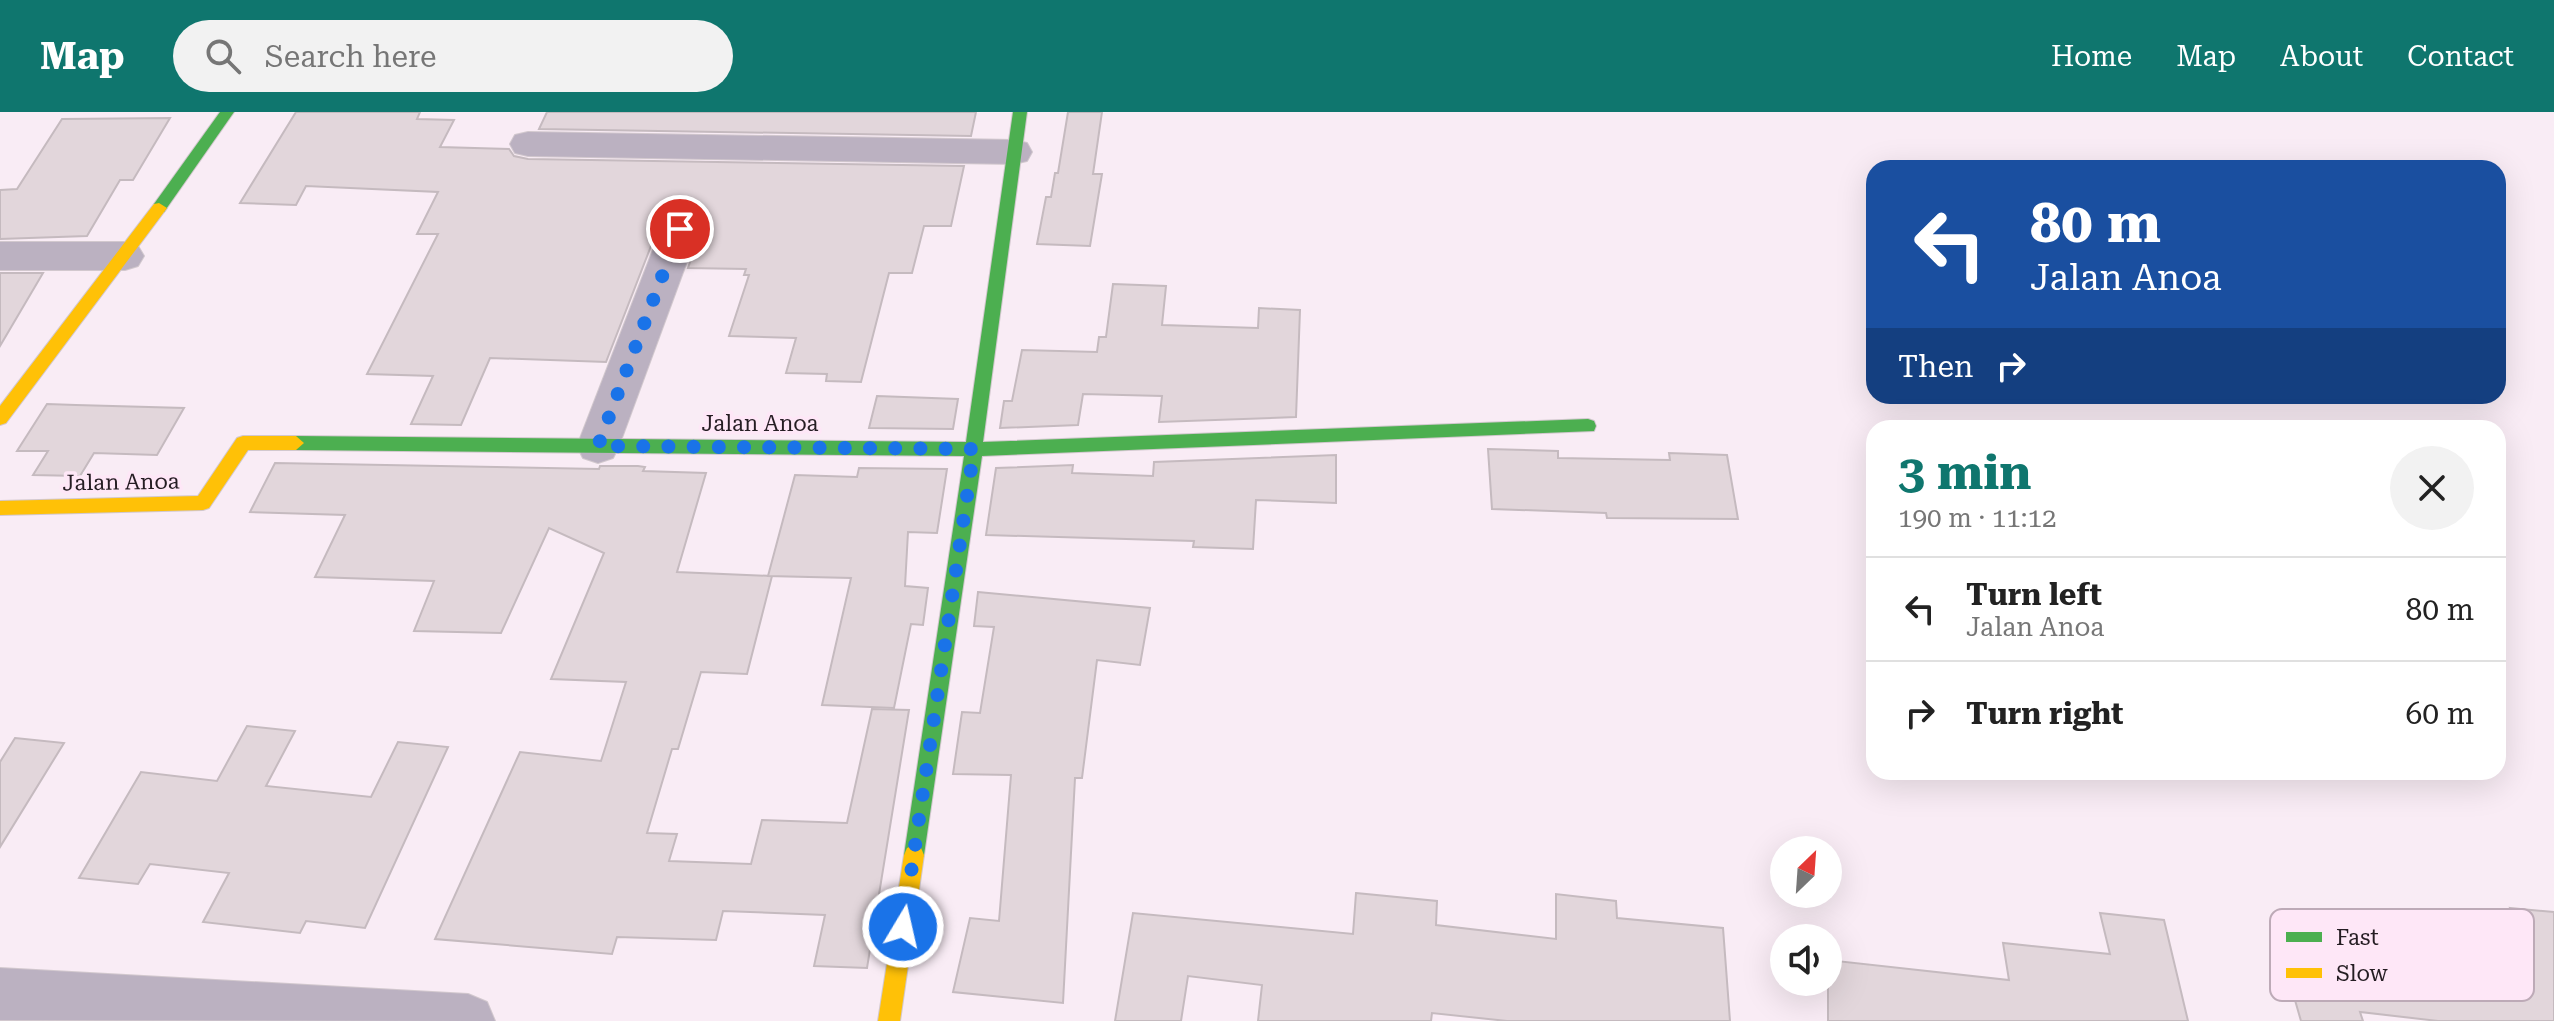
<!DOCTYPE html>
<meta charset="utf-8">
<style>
body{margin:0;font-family:"Roboto Serif",serif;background:#f2f2f2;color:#222;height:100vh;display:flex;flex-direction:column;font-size:30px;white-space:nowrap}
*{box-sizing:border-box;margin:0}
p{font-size:26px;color:#767676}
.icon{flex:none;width:44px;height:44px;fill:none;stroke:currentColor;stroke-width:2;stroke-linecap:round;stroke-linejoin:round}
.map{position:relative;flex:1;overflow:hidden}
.details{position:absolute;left:1866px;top:308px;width:640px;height:360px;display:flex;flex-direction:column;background:#fff;border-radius:24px;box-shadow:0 8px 32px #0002}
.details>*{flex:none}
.top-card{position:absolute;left:1866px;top:48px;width:640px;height:244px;border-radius:24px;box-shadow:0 8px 32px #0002;background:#1a4fa0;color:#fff;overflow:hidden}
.needle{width:52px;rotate:25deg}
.tools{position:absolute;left:1770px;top:724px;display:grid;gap:16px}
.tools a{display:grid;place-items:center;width:72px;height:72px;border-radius:50%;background:#fff;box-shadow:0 8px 32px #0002;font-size:40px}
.pin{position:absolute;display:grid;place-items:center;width:68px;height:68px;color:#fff;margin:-34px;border:4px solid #fff;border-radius:50%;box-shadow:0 2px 8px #0007}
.me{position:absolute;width:88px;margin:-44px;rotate:9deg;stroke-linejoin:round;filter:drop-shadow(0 0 6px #0008)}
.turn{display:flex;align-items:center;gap:28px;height:168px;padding:0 32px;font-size:36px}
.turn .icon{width:104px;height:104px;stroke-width:2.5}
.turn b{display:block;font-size:56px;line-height:68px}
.then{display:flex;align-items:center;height:76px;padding:0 32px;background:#0003;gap:16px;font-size:30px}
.round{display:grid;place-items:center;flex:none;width:84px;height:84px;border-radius:42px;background:#f2f2f2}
.head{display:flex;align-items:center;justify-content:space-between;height:136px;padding:0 32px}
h1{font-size:48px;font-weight:700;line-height:60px;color:#0f766e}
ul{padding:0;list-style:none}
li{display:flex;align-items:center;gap:24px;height:104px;padding:0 32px;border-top:2px solid #e0e0e0}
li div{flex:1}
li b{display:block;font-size:30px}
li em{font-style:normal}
header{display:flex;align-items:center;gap:48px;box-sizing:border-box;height:112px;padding:0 40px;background:#0f766e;color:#fff}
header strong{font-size:38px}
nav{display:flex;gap:44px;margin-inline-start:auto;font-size:28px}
.search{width:560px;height:72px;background:#f2f2f2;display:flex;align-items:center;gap:20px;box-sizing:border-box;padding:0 28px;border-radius:44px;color:#767676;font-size:30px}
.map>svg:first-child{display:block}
.building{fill:#e2d6db;stroke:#c5babf;stroke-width:2}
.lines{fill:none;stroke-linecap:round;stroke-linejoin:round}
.street-casing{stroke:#d2c8ce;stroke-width:2}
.fast-casing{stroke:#d2c8ce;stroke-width:2}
.slow-casing{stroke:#d2c8ce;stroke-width:2}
.street{fill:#bbb1c1;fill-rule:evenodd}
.fast{fill:#4caf50;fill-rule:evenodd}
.slow{fill:#ffc107;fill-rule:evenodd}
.route{stroke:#1a73e8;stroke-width:14;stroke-dasharray:0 25.2}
.labels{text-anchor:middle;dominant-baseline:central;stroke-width:7;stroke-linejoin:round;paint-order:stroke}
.street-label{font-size:22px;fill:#251d23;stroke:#fee7f7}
.key{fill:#fee7f7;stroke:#bdaab7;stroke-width:2}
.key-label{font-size:22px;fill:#251d23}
</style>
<header>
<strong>Map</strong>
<div class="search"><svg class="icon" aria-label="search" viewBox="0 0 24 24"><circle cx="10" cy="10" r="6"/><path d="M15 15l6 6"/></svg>Search here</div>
<nav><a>Home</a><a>Map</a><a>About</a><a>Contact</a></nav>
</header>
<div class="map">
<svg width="2554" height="909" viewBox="0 0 2554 909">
<rect width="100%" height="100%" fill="#f9ecf5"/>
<!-- building -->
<g class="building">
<polygon points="296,0 420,0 417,7 454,8 440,35 509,37 514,44 528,47 964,54 951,114 924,114 912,161 889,161 861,270 826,269 827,262 786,261 796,226 729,224 749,163 744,163 746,157 688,156 702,115 694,105 679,101 666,105 658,116 606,250 490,246 461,313 411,312 433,264 367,262 438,122 417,122 438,80 306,74 296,93 240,91"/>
<polygon points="547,0 976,0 971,24 539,17"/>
<polygon points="1068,0 1102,0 1093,62 1102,62 1090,134 1037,132 1046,85 1051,85 1055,61 1058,61"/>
<polygon points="170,6 133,68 120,68 87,124 0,127 0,78 17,77 62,7"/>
<polygon points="0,161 43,161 0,234"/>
<polygon points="1113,172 1166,174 1162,213 1258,216 1259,196 1300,198 1296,305 1159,310 1162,284 1083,282 1078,313 1000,316 1004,289 1012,289 1022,238 1097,240 1099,225 1106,225"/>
<polygon points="877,284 958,287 953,317 869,316"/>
<polygon points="47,292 76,293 184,296 157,343 94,341 80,364 33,363 48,339 17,339"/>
<polygon points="1488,337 1558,339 1558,346 1670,348 1669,341 1727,343 1738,407 1607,406 1606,401 1492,397"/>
<polygon points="1336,343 1336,391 1256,388 1253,437 1193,435 1194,429 986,423 996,356 1073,353 1072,361 1153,364 1154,350"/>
<polygon points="275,351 599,357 600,354 638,354 645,355 643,359 706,361 677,460 772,464 747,562 701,560 678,637 672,637 647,721 677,722 669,749 751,752 762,708 847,711 872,597 909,598 867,856 814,854 825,803 723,799 716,828 617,825 612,842 435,827 520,640 601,649 626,570 551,567 604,441 549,416 501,521 414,519 434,469 315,465 345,403 250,400"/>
<polygon points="859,356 947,357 937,421 908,420 905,474 928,476 923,513 911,512 894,596 822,593 851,466 768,464 795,363 857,365"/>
<polygon points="978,480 1150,496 1140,553 1097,548 1082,666 1075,666 1063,891 953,880 970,806 999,809 1011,663 953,662 962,600 980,601 994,515 974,514"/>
<polygon points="247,614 295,619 266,674 371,685 398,630 448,635 365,816 306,809 300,821 203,810 229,761 150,752 138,772 79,766 141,660 217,669"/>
<polygon points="15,626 64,631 0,735 0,650"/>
<polygon points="1356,781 1437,789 1436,813 1556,827 1556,782 1616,789 1617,806 1723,816 1730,909 1507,909 1432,901 1431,909 1258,909 1262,873 1188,864 1181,909 1115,909 1133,801 1353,822"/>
<polygon points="2510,796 2554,800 2554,909 2438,909 2360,900 2363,909 2301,909 2278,829 2473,847 2462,816 2519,822"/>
<polygon points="2100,801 2164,808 2188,909 1828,909 1828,848 2009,868 2003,831 2110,842"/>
</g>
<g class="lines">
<defs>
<g id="street">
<polygon points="528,20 1014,28 1027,31 1032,40 1027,49 1014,52 528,44 515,41 510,32 515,23"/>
<polygon points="680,104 693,108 699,117 619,334 613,346 598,351 583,346 577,334 661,117 667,108"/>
<polygon points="0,130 125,130 138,134 144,144 138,154 125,158 0,158"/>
<polygon points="0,856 468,882 487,890 495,909 0,908"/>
</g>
<g id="fast">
<polygon points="220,0 234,0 164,100 154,100 154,92"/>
<polygon points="1013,0 1027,0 983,330 1588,307 1594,309 1596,314 1594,319 982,344 924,743 921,750 914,753 907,750 904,743 964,344 296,338 288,331 296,324 966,330"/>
</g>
<g id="slow">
<polygon points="159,91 167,96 164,100 6,311 0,313 0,294 154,92"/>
<polygon points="243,324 296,324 304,331 296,338 248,338 209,396 203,398 0,403 0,389 198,384 237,326"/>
<polygon points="914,733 921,736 924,743 900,909 878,909 904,743 907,736"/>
</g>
</defs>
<!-- street casing -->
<use href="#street" class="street-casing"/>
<!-- fast casing -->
<use href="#fast" class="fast-casing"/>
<!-- slow casing -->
<use href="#slow" class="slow-casing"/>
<!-- street -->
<use href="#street" class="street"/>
<!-- fast -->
<use href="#fast" class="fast"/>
<!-- slow -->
<use href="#slow" class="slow"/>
</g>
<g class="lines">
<!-- route -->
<polyline class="route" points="680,117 598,334 974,337 903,815"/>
</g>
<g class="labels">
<!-- street labels -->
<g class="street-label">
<text x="760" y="311">Jalan Anoa</text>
<text transform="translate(121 370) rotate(-1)">Jalan Anoa</text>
</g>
</g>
<!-- legend -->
<rect x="2270" y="797" width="264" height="92" rx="12" class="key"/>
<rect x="2286" y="820" width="36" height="10" fill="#4caf50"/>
<rect x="2286" y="856" width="36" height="10" fill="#ffc107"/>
<g class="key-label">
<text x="2336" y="833">Fast</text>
<text x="2336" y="869">Slow</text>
</g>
</svg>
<div class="tools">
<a><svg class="needle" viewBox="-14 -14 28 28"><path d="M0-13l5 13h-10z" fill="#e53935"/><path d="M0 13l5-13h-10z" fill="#767676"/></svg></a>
<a><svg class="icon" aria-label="sound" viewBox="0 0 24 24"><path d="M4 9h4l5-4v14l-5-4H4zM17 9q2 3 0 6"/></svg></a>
</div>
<div class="pin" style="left:680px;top:117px;background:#d93025"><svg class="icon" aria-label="arrive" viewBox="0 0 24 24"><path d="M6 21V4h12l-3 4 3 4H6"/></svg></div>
<svg class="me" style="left:903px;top:815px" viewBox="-20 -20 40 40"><circle r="17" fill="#1a73e8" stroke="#fff" stroke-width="3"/><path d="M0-11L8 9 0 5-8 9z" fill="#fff"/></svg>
<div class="top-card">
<div class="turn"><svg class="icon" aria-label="left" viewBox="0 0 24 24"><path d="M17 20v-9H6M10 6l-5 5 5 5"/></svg><div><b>80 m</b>Jalan Anoa</div></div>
<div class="then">Then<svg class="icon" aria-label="right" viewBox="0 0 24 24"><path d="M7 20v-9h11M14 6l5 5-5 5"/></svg></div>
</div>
<section class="details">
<div class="head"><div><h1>3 min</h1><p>190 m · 11:12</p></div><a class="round"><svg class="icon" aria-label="close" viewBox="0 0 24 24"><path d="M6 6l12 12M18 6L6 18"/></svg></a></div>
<ul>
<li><svg class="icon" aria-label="left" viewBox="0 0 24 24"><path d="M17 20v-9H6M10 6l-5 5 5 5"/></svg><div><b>Turn left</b><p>Jalan Anoa</p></div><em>80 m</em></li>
<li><svg class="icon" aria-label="right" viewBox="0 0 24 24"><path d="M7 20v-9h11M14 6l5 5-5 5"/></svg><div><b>Turn right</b></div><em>60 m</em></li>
</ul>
</section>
</div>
